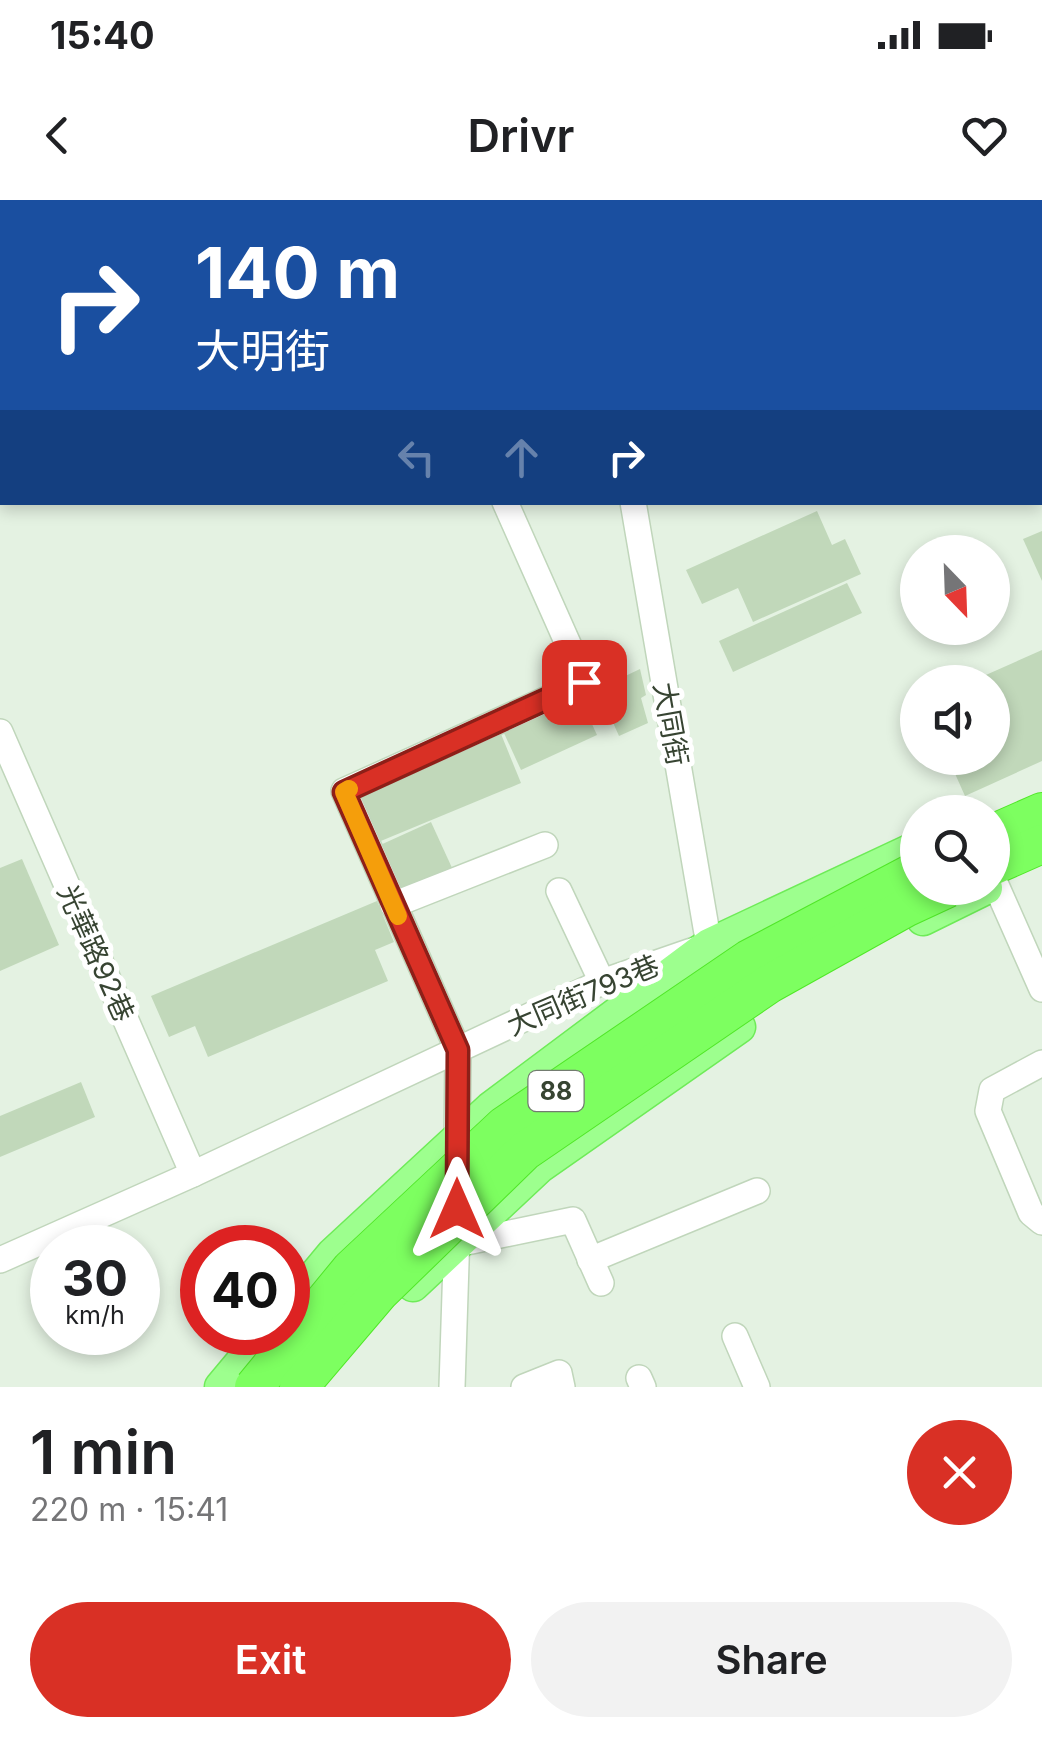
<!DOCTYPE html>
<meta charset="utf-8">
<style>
body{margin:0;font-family:Inter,"Noto Sans TC",sans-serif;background:#f2f2f2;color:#202124;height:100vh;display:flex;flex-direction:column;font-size:38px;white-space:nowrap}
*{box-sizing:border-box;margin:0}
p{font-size:32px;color:#757577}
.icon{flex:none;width:55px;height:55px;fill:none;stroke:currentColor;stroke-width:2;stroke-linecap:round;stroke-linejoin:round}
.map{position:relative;height:1187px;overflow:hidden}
.sheet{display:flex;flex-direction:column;background:#fff;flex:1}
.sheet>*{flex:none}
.hud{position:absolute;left:0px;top:0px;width:1042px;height:305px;box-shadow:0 5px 15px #0003;background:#1a4fa0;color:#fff;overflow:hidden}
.needle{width:65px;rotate:157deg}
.fabs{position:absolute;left:900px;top:335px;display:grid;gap:20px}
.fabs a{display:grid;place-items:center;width:110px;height:110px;border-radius:50%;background:#fff;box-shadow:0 5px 15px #0003;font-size:50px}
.speed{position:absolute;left:30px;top:1025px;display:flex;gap:20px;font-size:50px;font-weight:700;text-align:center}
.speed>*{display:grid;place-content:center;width:130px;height:130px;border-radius:50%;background:#fff;box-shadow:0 5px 15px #0003;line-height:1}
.speed small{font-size:25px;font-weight:400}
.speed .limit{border:15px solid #d22;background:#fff;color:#111}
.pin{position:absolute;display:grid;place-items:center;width:85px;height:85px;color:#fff;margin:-42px;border-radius:20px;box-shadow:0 5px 15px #0006}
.me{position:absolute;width:110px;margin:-55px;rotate:0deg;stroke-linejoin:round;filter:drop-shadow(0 0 8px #0008)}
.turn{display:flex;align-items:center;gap:35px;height:210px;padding:0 30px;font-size:45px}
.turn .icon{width:130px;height:130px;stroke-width:2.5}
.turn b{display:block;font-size:70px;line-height:85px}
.lanes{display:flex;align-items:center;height:95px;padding:0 30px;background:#0003;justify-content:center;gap:50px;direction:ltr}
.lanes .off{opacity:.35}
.round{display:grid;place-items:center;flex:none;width:105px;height:105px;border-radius:52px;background:#f2f2f2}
.summary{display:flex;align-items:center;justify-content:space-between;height:170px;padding:0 30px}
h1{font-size:60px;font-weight:600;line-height:75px}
.button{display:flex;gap:20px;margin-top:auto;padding:20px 30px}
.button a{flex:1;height:115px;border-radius:60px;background:#d93025;color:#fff;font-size:40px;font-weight:600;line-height:115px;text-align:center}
.button a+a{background:#f2f2f2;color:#202124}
.status{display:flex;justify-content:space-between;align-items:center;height:70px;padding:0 50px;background:#fff;direction:ltr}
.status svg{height:28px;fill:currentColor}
header{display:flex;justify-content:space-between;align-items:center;height:130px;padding:0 30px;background:#fff;font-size:45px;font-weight:600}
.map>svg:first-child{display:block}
.building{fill:#c1d8ba}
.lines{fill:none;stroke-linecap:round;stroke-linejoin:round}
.minor-casing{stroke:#c0d6bb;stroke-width:28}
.major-casing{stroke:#6eeb58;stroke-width:35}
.highway-casing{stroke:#51e728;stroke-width:40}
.minor{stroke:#fff;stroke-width:25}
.major{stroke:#9dff8e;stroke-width:32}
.highway{stroke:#7dff60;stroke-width:38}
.highway-bridge-casing{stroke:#51e728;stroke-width:40;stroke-linecap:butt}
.highway-bridge{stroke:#7dff60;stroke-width:38}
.route-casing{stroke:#8d1f18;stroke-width:25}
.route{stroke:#d93025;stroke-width:18}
.slow{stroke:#f59e0b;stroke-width:18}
.labels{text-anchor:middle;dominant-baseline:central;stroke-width:10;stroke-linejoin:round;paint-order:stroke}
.shield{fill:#fff;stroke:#737c70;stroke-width:2.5}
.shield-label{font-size:25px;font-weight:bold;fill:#374432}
.street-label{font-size:28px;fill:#374432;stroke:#fff}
</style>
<div class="status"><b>15:40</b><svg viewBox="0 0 49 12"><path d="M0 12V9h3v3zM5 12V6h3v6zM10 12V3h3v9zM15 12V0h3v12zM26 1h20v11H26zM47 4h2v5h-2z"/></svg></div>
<header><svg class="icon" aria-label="back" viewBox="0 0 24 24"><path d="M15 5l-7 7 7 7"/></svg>Drivr<svg class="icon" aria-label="heart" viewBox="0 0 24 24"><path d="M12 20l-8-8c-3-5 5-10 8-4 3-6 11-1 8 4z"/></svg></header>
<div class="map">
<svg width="1042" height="1187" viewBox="0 0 1042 1187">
<rect width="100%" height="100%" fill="#e4f2e2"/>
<!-- building -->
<g class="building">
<polygon points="817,311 832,345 845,339 861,374 753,422 738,388 702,404 686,370"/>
<polygon points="1042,331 1042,381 1023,339"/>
<polygon points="847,383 862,413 733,472 719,441"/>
<polygon points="1042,450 1042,561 965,596 948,558 992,558 992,482 970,482"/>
<polygon points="640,469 646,495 641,498 648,523 619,536 598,489"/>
<polygon points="579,496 597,535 521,570 503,531"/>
<polygon points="501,534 521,583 376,643 356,595"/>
<polygon points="431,622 453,670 399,694 378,646"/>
<polygon points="22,659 59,745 0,771 0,668"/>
<polygon points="377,701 394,742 375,750 388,781 208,857 195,826 169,837 151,796"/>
<polygon points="81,882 95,917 0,957 0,916"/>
</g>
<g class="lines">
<defs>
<g id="minor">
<polyline points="371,0 372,2"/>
<polyline points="582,0 582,2"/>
<polyline points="995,0 996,2"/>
<polyline points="1040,102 1042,107"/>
<polyline points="0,532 193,974"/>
<polyline points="995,683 1042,789"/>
<polyline points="559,691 602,782"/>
<polyline points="393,705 545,645"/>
<polyline points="1042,863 992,890 988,911 1031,1013 1042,1022"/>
<polyline points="457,947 458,850 344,591 585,482 505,302"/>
<polyline points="457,1044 573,1020 601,1083"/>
<polyline points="0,1060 193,974 602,782 709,745 633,302"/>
<polyline points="590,1060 757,991"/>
<polyline points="735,1136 757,1187"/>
<polyline points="639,1178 643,1187"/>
<polyline points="452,1187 457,1032"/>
<polyline points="524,1187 559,1173 562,1187"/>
</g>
<g id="major">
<polyline points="923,719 986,688"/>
<polyline points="413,1085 539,967 739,827"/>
<polyline points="288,1108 333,1054 491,908 709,745 918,647"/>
<polyline points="221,1187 267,1132"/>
</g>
<g id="highway">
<polyline points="992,634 1042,612"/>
<polyline points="992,666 1042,644"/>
</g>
</defs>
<!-- minor casing -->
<use href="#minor" class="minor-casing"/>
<!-- major casing -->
<use href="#major" class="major-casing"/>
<!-- highway casing -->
<use href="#highway" class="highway-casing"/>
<!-- minor -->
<use href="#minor" class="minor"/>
<!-- major -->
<use href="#major" class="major"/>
<!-- highway -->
<use href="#highway" class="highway"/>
<defs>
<g id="highway-bridge">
<polyline points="254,1187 351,1069 504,926 749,759 918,670"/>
<polyline points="299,1187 379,1093 525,951 769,784 907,707 948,688"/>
</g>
</defs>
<!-- highway-bridge casing -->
<use href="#highway-bridge" class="highway-bridge-casing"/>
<!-- highway-bridge -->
<use href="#highway-bridge" class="highway-bridge"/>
</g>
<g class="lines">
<defs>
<polyline id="route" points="457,1009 458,850 344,592 584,482"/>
</defs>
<!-- route casing -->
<use href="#route" class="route-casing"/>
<!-- route -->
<use href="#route" class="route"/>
<!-- slow -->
<polyline class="slow" points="349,589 344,592 398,716"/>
</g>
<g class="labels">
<!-- shield labels -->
<rect class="shield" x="528.5" y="871" width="55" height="40" rx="8"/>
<g class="shield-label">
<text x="556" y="891">88</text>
</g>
<!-- street labels -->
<g class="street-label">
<text transform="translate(671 524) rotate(80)">大同街</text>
<text transform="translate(96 753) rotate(66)">光華路92巷</text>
<text transform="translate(583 795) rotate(-23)">大同街793巷</text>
</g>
</g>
</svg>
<div class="fabs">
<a><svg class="needle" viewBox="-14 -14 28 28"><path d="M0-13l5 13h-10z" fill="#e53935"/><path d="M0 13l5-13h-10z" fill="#757577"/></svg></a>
<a><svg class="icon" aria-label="sound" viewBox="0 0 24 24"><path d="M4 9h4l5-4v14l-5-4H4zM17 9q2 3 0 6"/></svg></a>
<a><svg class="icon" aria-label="search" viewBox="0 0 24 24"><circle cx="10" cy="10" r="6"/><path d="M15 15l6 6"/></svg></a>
</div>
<div class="speed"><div>30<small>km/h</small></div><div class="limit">40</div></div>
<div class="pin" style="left:584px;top:482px;background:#d93025"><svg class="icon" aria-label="arrive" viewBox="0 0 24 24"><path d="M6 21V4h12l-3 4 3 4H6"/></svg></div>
<svg class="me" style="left:457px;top:1009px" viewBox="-20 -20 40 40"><path d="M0-17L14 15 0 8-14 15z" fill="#d93025" stroke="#fff" stroke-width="4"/></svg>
<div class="hud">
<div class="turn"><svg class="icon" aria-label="right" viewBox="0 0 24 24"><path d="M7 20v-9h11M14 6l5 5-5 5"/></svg><div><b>140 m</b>大明街</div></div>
<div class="lanes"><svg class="icon off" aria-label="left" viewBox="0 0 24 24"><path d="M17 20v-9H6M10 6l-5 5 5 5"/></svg><svg class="icon off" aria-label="ahead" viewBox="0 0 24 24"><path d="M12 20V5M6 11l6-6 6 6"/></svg><svg class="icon" aria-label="right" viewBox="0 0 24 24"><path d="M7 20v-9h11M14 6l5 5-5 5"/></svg></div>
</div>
</div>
<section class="sheet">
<div class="summary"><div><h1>1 min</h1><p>220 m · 15:41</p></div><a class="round" style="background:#d93025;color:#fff"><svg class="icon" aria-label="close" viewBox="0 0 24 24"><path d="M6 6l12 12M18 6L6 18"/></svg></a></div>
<div class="button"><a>Exit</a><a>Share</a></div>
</section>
